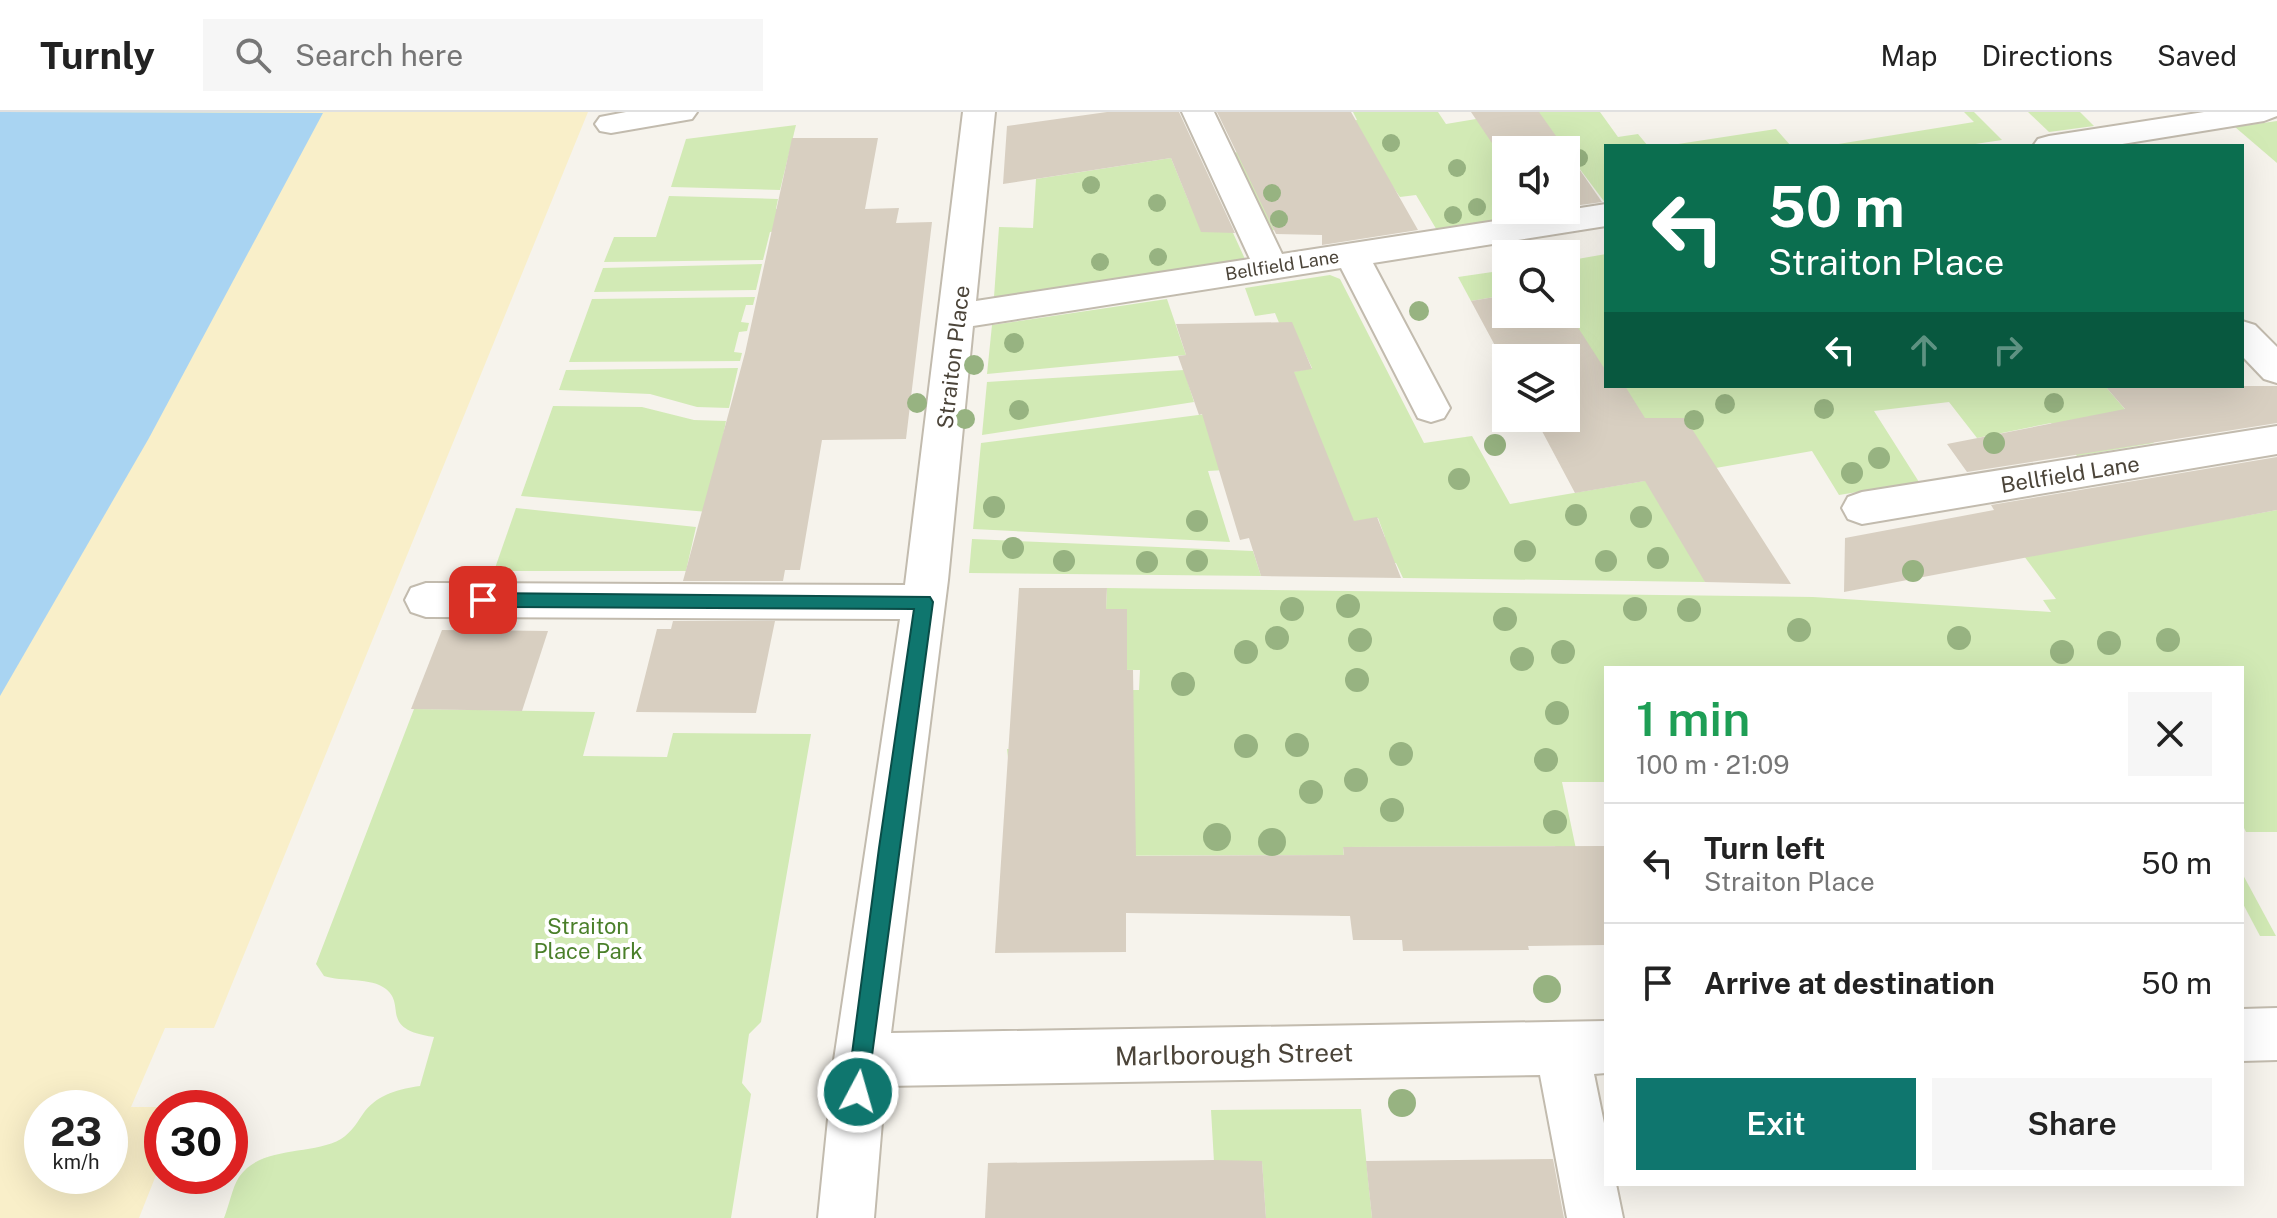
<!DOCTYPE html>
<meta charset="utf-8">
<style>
body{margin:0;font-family:"Public Sans",sans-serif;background:#f6f6f6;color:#222;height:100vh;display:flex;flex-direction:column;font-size:30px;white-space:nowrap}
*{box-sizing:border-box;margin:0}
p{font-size:26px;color:#767676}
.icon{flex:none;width:44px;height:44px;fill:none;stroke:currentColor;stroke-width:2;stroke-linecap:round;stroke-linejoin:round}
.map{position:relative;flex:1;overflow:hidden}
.sheet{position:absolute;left:1604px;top:554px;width:640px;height:520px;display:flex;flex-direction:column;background:#fff;border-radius:0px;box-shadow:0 8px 32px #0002}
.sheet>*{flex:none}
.hud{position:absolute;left:1604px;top:32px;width:640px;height:244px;border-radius:0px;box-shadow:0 8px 32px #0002;background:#0b6e4f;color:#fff;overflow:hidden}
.buttons{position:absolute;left:1492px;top:24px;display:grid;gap:16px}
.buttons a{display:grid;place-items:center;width:88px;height:88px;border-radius:0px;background:#fff;box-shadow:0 8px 32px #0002;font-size:40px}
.speed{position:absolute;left:24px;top:978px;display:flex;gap:16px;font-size:40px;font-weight:700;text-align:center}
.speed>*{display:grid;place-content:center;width:104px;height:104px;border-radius:50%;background:#fff;box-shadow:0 8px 32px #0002;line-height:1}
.speed small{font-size:20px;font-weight:400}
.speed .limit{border:12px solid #d22;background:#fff;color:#111}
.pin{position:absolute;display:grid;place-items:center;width:68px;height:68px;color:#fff;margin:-34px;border-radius:16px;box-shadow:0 4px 12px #0006}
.me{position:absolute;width:88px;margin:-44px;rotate:6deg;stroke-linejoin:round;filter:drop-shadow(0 0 6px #0008)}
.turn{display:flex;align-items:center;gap:28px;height:168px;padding:0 32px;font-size:36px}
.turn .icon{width:104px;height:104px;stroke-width:2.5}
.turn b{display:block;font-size:56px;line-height:68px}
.lanes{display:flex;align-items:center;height:76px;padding:0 32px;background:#0003;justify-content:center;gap:40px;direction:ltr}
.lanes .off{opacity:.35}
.round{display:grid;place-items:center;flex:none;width:84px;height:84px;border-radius:0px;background:#f6f6f6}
.summary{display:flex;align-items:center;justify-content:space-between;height:136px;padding:0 32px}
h1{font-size:48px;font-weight:600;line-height:60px;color:#1e9e55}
.action{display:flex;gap:16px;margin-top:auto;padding:16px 32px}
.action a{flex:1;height:92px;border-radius:0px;background:#0f766e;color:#fff;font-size:32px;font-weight:600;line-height:92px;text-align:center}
.action a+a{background:#f6f6f6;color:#222}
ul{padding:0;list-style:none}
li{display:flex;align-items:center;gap:24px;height:120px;padding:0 32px;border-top:2px solid #e0e0e0}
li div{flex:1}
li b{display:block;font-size:30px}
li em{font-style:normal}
header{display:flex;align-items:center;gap:48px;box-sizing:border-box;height:112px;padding:0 40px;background:#fff;border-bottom:2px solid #e0e0e0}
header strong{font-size:38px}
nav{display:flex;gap:44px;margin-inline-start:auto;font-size:28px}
.search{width:560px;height:72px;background:#f6f6f6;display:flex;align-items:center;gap:20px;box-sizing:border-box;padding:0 28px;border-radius:0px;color:#767676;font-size:30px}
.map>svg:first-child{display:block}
.green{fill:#d2eab5}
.sand{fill:#f9efc9;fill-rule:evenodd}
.water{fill:#a9d4f2}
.building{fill:#d8cfc1}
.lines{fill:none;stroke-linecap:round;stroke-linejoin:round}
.minor-casing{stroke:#c2bbae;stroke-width:4}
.minor{fill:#fff;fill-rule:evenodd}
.tree{fill:#97b381}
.route{fill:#0f766e;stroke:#0a4d48;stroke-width:2}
.labels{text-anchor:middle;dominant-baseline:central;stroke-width:8;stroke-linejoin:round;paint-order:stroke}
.far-street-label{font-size:18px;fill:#4b4439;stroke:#fff}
.street-label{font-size:22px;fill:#4b4439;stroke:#fff}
.park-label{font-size:22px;fill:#4a7f2a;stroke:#fff}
.near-street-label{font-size:26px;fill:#4b4439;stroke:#fff}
</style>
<header>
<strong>Turnly</strong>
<div class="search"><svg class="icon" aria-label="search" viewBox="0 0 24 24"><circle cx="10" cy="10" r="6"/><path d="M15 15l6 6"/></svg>Search here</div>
<nav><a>Map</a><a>Directions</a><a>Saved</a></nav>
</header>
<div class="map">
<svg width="2277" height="1106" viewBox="0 0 2277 1106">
<rect width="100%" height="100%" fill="#f6f3ec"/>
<!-- green -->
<g class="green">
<polygon points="1353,0 1438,0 1446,12 1476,7 1491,0 1600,0 1618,25 1638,22 1648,34 1606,34 1606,92 1573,48 1566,49 1566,38 1506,38 1506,98 1536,98 1540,103 1438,120 1416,83 1400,85 1393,75 1312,112 1269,119 1232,41 1286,33 1332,12 1357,8"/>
<polygon points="1964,0 1974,0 2002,28 1962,34 1826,34 1974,10"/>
<polygon points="2028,0 2080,0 2094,14 2049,20"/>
<polygon points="2277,9 2277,51 2235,15"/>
<polygon points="796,13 780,78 671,75 686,27"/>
<polygon points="1776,17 1791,34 1665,34"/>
<polygon points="1171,46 1189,90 1217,86 1245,147 994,185 999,115 1033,116 1036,67"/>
<polygon points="669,84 778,87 776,97 783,97 779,119 770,120 763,148 604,150 614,125 656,125"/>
<polygon points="1606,142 1606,264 1566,197 1566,149"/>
<polygon points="762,152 756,178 594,180 603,156"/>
<polygon points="1506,158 1506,183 1471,189 1458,165"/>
<polygon points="1330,163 1340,167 1424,331 1472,324 1510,392 1685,362 1635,330 1625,274 2105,274 2154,331 2077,344 2051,311 1977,326 1949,290 1874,299 1919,370 1839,383 1812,339 1687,361 1705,470 1403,466 1396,451 1359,450 1352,431 1385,425 1378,406 1344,411 1293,260 1312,256 1304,239 1291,240 1275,201 1255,204 1245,176"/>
<polygon points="755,185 753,193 746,193 741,210 749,211 747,219 739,220 734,240 742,241 740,249 569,250 592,187"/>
<polygon points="1167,187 1186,243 987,262 992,213"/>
<polygon points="738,256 729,296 697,295 650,282 559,278 566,258"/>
<polygon points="1184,258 1194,290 982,323 987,270"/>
<polygon points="553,294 642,295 694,308 726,309 708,400 521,384"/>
<polygon points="1206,302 1225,358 1208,359 1230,430 973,417 981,331"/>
<polygon points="516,396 696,415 686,459 494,459"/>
<polygon points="2277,398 2277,720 2246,720 2242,712 2242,556 1606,556 1606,670 1562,670 1595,828 1555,734 1343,735 1350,804 1340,804 1333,743 1002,744 1134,646 1008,646 1007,637 1102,638 1122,578 1139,578 1140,558 1014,557 1127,529 1127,498 1106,497 1107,476 1813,485 2051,500 2043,488 2056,487 2024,444"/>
<polygon points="972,427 1253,439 1261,464 969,461"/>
<path d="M414,597L595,600L583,644L667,645L673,621L811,622L761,910L749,922L742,971L751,982L731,1106H224C229,1094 232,1076 239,1065C261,1033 311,1044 341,1027C352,1020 358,1009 365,999C379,982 399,977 420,974L434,925C378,917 407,894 386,877C371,865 342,870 324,864L316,852Z"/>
<polygon points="2242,761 2276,824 2260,824 2242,790"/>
<polygon points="1361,997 1372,1106 1266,1106 1262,1050 1214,1050 1211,998"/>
</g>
<!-- sand -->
<path class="sand" d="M0,0H588L214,916H165L131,995H183L162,996V1048L139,1106H0ZM42,996H110V1064H42Z"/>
<!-- water -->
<polygon class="water" points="0,0 323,1 149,326 0,584"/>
<!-- building -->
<g class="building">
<polygon points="1107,0 1179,0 1235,121 1201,120 1171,46 1003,72 1007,14"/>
<polygon points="1217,0 1351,0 1418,118 1322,133 1322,123 1276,122"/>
<polygon points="1471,0 1539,0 1566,38 1506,38 1506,52"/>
<polygon points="792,26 878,26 865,97 899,96 896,111 932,110 906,327 822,328 800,458 785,458 783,469 683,469 745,241"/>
<polygon points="1566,38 1602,90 1566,95"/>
<polygon points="1506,183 1506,202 1566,202 1566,197 1606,259 1606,274 1625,274 1645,306 1685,306 1791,472 1705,470 1645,369 1575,381 1535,306 1566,306 1566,246 1506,246 1506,254 1471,189"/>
<polygon points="1292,210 1312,257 1294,260 1354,409 1377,405 1401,466 1261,464 1249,426 1240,428 1202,302 1199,303 1178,244 1186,243 1176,212"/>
<polygon points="2105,274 2277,274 2277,311 1967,360 1947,332 2125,297"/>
<polygon points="2277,345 2277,398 1844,480 1845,426 1994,398 1991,393"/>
<polygon points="1019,476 1107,476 1106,497 1127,497 1127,558 1133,558 1136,744 1344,743 1343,735 1606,734 1606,833 1528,834 1529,838 1403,839 1402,828 1353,828 1350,804 1126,801 1126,840 995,841"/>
<polygon points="673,509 775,509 756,601 636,600 657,517 671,517"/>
<polygon points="442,518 548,519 522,599 411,597"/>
<polygon points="1553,1047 1564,1106 1372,1106 1366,1049"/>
<polygon points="1214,1048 1262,1049 1266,1106 985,1106 988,1051"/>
</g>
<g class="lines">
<defs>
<g id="minor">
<polygon points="626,0 697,0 692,7 611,21 600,19 595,12 600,5"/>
<polygon points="963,0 995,0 976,189 1250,147 1182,0 1214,0 1282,142 1606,92 1606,114 1373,151 1450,296 1444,306 1431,310 1418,306 1341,156 973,214 948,468 891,921 1606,909 1606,961 1594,962 1606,1021 1606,1072 1616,1072 1623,1106 1567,1106 1540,963 885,974 874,1106 818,1106 834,948 900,507 426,505 411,500 405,488 411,476 426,471 905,473"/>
<polygon points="2204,0 2277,0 2277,4 2264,9 2110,34 2033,34 2038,27 2049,24"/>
<polygon points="2242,209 2255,213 2277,235 2277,271 2264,267 2242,244"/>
<polygon points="2277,314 2277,342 1862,412 1848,407 1842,396 1848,385 1862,380"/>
<polygon points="2277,896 2277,948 2242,949 2242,897"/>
</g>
</defs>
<!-- minor casing -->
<use href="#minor" class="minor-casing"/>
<!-- minor -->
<use href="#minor" class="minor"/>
</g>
<!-- trees -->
<g class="tree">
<circle cx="1391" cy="31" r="9"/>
<circle cx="1579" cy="46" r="9"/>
<circle cx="1457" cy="56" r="9"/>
<circle cx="1091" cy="73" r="9"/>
<circle cx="1272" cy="81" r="9"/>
<circle cx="1157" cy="91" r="9"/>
<circle cx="1477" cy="95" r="9"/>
<circle cx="1453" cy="103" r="9"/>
<circle cx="1279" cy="107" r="9"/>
<circle cx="1158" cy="145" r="9"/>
<circle cx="1100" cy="150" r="9"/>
<circle cx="1419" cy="199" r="10"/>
<circle cx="1014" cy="231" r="10"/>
<circle cx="974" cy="253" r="10"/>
<circle cx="917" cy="291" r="10"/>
<circle cx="2054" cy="291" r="10"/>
<circle cx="1725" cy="292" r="10"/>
<circle cx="1824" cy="297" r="10"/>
<circle cx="1019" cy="298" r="10"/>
<circle cx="965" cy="307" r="10"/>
<circle cx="1694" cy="308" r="10"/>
<circle cx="1994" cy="331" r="11"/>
<circle cx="1495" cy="333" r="11"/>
<circle cx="1879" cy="346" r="11"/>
<circle cx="1852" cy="361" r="11"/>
<circle cx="1459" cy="367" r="11"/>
<circle cx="994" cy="395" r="11"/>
<circle cx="1576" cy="403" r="11"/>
<circle cx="1641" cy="405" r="11"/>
<circle cx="1197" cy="409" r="11"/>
<circle cx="1013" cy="436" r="11"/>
<circle cx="1525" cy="439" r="11"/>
<circle cx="1658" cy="446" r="11"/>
<circle cx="1064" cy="449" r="11"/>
<circle cx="1197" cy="449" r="11"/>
<circle cx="1606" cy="449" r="11"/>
<circle cx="1147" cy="450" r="11"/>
<circle cx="1913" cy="459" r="11"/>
<circle cx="1348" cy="494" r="12"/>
<circle cx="1292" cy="497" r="12"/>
<circle cx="1635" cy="497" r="12"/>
<circle cx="1689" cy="498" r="12"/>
<circle cx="1505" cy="507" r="12"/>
<circle cx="1799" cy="518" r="12"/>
<circle cx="1277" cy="526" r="12"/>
<circle cx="1959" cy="526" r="12"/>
<circle cx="1360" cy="528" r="12"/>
<circle cx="2168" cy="528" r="12"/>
<circle cx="2109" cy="531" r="12"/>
<circle cx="1246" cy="540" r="12"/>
<circle cx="1563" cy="540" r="12"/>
<circle cx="2062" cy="540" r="12"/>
<circle cx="1522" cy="547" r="12"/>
<circle cx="1357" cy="568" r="12"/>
<circle cx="1183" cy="572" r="12"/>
<circle cx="1557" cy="601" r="12"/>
<circle cx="1297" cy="633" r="12"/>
<circle cx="1246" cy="634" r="12"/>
<circle cx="1401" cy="642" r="12"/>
<circle cx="1546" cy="648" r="12"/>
<circle cx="1356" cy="668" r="12"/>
<circle cx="1311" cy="680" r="12"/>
<circle cx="1392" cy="698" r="12"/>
<circle cx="1555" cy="710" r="12"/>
<circle cx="1217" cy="725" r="14"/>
<circle cx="1272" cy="730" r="14"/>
<circle cx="1547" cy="877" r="14"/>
<circle cx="1402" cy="991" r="14"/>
</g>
<!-- route -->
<polygon class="route" points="483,481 930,485 933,490 866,988 858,991 851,988 847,980 879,736 914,497 483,495 474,488"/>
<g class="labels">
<!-- far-street labels -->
<g class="far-street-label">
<text transform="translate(1282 153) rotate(-9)">Bellfield Lane</text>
</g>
<!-- street labels -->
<g class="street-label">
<text transform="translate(953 245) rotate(-83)">Straiton Place</text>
<text transform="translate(2070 362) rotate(-9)">Bellfield Lane</text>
</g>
<!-- park labels -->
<g class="park-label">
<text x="588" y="814">Straiton<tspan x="588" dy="25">Place Park</tspan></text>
</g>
<!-- near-street labels -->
<g class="near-street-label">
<text transform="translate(1234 942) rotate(-1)">Marlborough Street</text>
</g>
</g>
</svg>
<div class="buttons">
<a><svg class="icon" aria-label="sound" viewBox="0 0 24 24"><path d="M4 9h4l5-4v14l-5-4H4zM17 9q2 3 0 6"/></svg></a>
<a><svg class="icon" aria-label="search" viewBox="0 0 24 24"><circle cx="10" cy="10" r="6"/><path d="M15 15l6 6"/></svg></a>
<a><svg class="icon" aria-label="layers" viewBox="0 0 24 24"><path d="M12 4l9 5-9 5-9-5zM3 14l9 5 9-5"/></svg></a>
</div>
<div class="speed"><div>23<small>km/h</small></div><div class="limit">30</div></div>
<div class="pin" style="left:483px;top:488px;background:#d93025"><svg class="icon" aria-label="arrive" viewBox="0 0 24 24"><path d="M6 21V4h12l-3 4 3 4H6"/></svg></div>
<svg class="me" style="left:858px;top:980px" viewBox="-20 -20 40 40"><circle r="17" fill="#0f766e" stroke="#fff" stroke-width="3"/><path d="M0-11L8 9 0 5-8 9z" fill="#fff"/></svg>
<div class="hud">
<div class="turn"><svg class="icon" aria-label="left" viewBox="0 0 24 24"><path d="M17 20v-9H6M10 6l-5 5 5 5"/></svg><div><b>50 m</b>Straiton Place</div></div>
<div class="lanes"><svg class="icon" aria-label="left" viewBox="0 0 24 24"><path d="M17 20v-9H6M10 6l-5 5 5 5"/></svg><svg class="icon off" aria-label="ahead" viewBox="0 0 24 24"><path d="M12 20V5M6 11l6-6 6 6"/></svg><svg class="icon off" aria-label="right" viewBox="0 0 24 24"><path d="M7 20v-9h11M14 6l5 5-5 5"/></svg></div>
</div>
<section class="sheet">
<div class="summary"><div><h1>1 min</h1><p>100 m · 21:09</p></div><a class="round"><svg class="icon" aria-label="close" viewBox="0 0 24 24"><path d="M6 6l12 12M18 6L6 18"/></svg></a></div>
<ul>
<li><svg class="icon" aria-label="left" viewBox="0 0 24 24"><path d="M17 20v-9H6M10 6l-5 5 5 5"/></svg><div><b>Turn left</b><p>Straiton Place</p></div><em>50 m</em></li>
<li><svg class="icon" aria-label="arrive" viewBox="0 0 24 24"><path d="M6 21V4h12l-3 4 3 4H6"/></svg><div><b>Arrive at destination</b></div><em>50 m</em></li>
</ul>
<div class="action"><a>Exit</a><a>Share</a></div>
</section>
</div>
